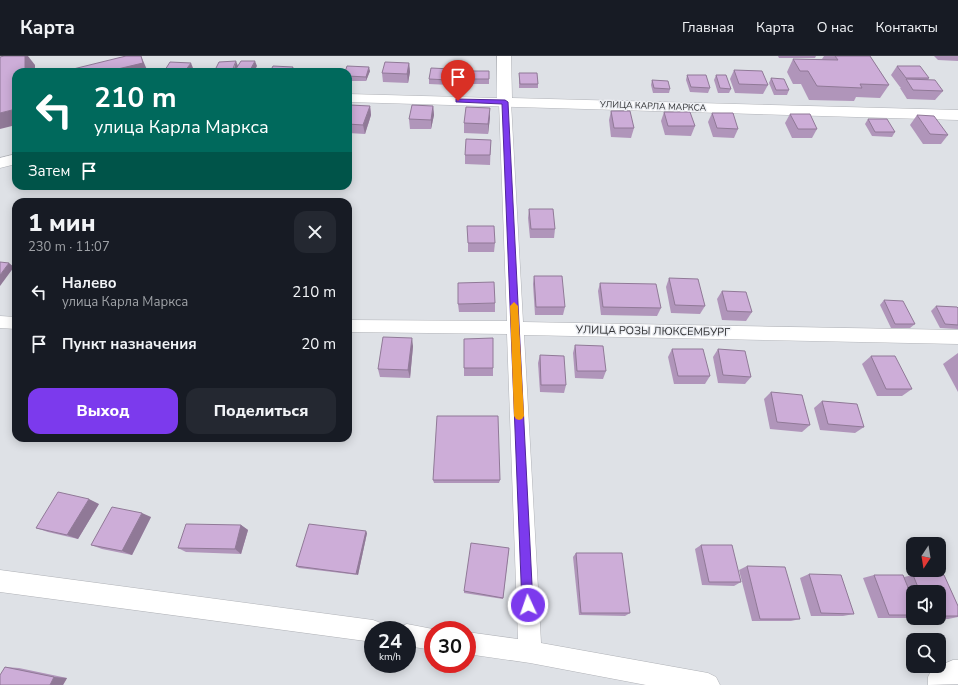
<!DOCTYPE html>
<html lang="ru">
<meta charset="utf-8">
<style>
body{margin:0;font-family:"Nunito Sans",sans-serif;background:#242831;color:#f1f3f6;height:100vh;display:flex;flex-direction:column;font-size:15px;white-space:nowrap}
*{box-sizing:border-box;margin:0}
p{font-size:13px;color:#9ea1a6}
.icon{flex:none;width:22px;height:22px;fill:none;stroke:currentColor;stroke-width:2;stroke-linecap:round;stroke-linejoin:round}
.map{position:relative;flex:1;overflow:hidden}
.drawer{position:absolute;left:12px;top:142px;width:340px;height:244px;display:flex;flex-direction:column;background:#171b24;border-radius:12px;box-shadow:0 2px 10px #0003}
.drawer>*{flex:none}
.hud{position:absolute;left:12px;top:12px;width:340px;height:122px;border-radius:12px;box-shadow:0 2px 10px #0003;background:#00695c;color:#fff;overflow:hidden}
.needle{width:26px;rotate:192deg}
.fabs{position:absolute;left:906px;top:481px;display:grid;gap:8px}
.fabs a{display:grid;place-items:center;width:40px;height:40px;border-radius:8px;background:#171b24;box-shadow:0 2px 10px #0003;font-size:20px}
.speed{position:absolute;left:364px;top:565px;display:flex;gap:8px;font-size:20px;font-weight:700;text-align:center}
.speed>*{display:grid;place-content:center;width:52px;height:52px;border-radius:50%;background:#171b24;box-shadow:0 2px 10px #0003;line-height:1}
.speed small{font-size:10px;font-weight:400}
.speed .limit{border:6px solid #d22;background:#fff;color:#111}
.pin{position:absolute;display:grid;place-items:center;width:34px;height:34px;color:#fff;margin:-41px -17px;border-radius:50% 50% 50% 0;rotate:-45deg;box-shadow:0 0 4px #0007}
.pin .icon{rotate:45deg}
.me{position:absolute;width:44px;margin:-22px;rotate:357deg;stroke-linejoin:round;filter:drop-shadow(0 0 3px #0008)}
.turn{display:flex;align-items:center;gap:14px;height:84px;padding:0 16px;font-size:18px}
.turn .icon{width:52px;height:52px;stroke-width:2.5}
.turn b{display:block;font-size:28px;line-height:34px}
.then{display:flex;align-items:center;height:38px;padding:0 16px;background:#0003;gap:8px;font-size:15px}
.round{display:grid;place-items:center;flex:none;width:42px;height:42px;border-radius:12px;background:#242831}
.headline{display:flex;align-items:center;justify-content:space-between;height:68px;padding:0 16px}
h1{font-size:24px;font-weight:800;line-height:30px}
.cta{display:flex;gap:8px;margin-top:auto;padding:8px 16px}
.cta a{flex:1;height:46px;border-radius:12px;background:#7c3aed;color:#fff;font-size:16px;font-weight:800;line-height:46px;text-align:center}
.cta a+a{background:#242831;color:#f1f3f6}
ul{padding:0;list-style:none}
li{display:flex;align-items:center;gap:12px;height:52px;padding:0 16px}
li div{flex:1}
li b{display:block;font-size:15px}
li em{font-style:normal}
header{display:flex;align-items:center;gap:24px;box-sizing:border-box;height:56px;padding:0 20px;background:#171b24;border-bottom:1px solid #363941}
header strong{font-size:19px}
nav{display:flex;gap:22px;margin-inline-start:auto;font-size:14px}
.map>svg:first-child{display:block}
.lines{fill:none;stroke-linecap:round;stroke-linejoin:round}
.street-casing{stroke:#b0b2b7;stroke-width:1}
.secondary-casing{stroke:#b0b2b7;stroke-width:1}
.street{fill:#fff;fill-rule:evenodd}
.secondary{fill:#fff;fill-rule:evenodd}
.wall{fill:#b095ba}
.shaded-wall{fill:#907997}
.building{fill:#cdadd8;stroke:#907997}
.route{fill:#7c3aed;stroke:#51269a}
.slow{fill:#f59e0b}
.labels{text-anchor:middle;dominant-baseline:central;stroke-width:3;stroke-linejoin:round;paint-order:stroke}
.far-street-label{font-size:9px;fill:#323335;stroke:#eceef3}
.street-label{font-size:11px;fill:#323335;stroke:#eceef3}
</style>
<header>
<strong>Карта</strong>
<nav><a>Главная</a><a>Карта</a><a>О нас</a><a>Контакты</a></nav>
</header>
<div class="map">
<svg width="958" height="629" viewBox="0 0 958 629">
<rect width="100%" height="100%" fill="#dee1e6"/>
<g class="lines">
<defs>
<g id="street">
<polygon points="505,43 509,44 511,46 523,266 958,274 958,288 524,279 541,587 708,617 716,621 720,629 646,629 530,607 467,598 467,576 518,583 507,278 348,276 348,264 507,265 499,46 501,44"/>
<polygon points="0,260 16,261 16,273 0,272"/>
<polygon points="0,514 373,564 381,567 384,574 373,574 373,586 0,536"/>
<polygon points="407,568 438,574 433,574 433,594 407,590 407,574 398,574 399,571"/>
<polygon points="953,604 958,604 958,628 928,629 928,621 932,613"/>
</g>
<g id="secondary">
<polygon points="497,0 511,0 512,42 958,54 958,64 348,46 348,38 497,42"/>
<polygon points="16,98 16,108 0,112 0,102"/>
</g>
</defs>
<!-- street casing -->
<use href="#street" class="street-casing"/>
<!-- secondary casing -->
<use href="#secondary" class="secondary-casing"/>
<!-- street -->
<use href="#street" class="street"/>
<!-- secondary -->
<use href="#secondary" class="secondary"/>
</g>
<!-- wall -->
<g class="wall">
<polygon points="778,0 816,0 815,2 779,2"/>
<polygon points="824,0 870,0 889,29 880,42 856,41 854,45 809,44 801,28 793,28 787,16 793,3 822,3"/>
<polygon points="934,0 958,0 958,5 938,4"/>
<polygon points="409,7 410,16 408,27 383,26 382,17"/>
<polygon points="897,10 929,22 928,24 943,35 935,44 907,43 900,32 901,31 900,31 891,19"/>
<polygon points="193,12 190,16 165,16 165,14"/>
<polygon points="452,13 452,18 450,29 429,28 429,23"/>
<polygon points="734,14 768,29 763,38 735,37 730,23"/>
<polygon points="370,15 366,25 348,25 348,16"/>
<polygon points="472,15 489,15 489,28 471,28"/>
<polygon points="519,17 538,28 538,32 519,32"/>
<polygon points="687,19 710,32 708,37 690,36 686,24"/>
<polygon points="716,19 731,33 729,37 718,37 714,24"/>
<polygon points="771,22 789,34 787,39 774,39 769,27"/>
<polygon points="652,24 670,33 669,37 653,37 651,29"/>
<polygon points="370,50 371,59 365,78 348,77 348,54"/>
<polygon points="433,50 434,59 431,73 410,73 409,63"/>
<polygon points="611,55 634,72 631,82 611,81 609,64"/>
<polygon points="664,56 695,70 691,80 665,79 661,65"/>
<polygon points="712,57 738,73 734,82 713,81 708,66"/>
<polygon points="790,58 817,73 812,82 792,82 785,67"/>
<polygon points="917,59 948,79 941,88 923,88 910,69"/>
<polygon points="490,61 488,78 464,77 464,67"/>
<polygon points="868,63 895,76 892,81 872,80 865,68"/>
<polygon points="491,84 490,109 465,108 465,99"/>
<polygon points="529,153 555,173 554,182 530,182 528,162"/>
<polygon points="468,187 495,187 494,196 468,196"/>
<polygon points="534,220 565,251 563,259 535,259 533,228"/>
<polygon points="669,222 705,250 700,258 671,257 666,231"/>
<polygon points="600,227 661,252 657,260 601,259 598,235"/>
<polygon points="722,235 752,256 746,265 722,264 717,243"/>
<polygon points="884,244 915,268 910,272 891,272 880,249"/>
<polygon points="495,247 495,256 459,256 458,248"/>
<polygon points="936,250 958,252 958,273 940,272 931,255"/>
<polygon points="575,289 606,315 603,323 575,322 573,297"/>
<polygon points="413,290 410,322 380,321 378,313"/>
<polygon points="672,293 710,320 705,328 674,328 668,301"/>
<polygon points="718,293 751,321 745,328 718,327 713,301"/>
<polygon points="958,297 958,336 943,308"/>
<polygon points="540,299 566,329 564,337 540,336 538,307"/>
<polygon points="871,300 912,333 902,340 877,340 862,308"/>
<rect x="464" y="312" width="29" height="8"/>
<polygon points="771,336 810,369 802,376 770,373 764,343"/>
<polygon points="822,345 864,371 855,377 820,374 814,352"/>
<polygon points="433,424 500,424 499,427 434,427"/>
<polygon points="99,448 78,483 48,476 36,472"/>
<polygon points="151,461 132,499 102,493 91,489"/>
<polygon points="241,469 248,474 241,498 186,496 178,492"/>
<polygon points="367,477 358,519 299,512 296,510"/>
<polygon points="701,489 741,526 734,530 702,529 695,493"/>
<polygon points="509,492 503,543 464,537 464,535"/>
<polygon points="576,497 630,557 625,560 579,559 573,501"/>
<polygon points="747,510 800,563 791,565 752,565 739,514"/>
<polygon points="809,518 854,558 843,560 811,560 800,522"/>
<polygon points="874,519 903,519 904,521 913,519 944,519 958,550 958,561 948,563 917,563 917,562 939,562 939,536 913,536 913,561 906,562 878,562 863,522"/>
<polygon points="5,611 19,612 67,622 63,629 0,629"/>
</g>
<!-- shaded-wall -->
<g class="shaded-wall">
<polygon points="25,0 28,0 35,9 35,16 25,16"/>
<polygon points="141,0 148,16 105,16"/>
<polygon points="236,5 238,10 236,16 233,16"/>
<polygon points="255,5 257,10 254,16 249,16"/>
<polygon points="191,7 193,12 190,16 186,16 185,15"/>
<polygon points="409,7 410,16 408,27 407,18"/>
<polygon points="293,11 294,16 291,16"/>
<polygon points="369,11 370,15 366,25 366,21"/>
<polygon points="452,13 452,18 450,29 450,24"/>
<polygon points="370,50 371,59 365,78 363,69"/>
<polygon points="433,50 434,59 431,73 431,64"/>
<polygon points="490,52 490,61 488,78 488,68"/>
<polygon points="16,53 16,69 0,73 0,57"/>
<polygon points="9,207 14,211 0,230 0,219"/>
<polygon points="412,282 413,290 410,322 408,314"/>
<polygon points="89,443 99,448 78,483 67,479"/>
<polygon points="142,457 151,461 132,499 122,495"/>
<polygon points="241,469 248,474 241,498 235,493"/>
<polygon points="366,475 367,477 358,519 356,518"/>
<polygon points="54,621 67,622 63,629 50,629"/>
</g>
<!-- building -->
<g class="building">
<polygon points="4,0 25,0 25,15 32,14 32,16 16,16 16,53 0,57 0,1"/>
<polygon points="126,0 141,0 143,7 105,16 61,16"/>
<polygon points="835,0 870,0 889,29 860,28 862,32 817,30 808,15 800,15 793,3 838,4"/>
<polygon points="236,5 232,15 214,16 219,6"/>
<polygon points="241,5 255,5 249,16 234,16"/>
<polygon points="170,6 191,7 185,15 165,14"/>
<polygon points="385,6 409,7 407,18 382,17"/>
<polygon points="273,10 293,11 291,16 270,16"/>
<polygon points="347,10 369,11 366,21 348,20 348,16 345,16"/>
<polygon points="897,10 920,10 929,22 906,22"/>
<polygon points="431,12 452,13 450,24 429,23"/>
<polygon points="308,14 332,14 331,16 307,16"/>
<polygon points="734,14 762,15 768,29 739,28"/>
<polygon points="472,15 489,15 489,23 471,23"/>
<polygon points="519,17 537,17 538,28 520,28"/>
<polygon points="687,19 706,19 710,32 691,31"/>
<polygon points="716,19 726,19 731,33 720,32"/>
<polygon points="771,22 784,23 789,34 776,34"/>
<polygon points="906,23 935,24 943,35 913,34"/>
<polygon points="652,24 668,25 670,33 654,32"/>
<polygon points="350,49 370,50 363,69 348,68 348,54"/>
<polygon points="412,49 433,50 431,64 409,63"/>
<polygon points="466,51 490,52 488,68 464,67"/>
<polygon points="611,55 630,55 634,72 614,72"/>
<polygon points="664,56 690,56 695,70 668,70"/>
<polygon points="712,57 733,57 738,73 717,72"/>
<polygon points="790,58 810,58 817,73 798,73"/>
<polygon points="917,59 934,60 948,79 930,78"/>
<polygon points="868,63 887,63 895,76 875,76"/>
<polygon points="466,83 491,84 490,99 465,99"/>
<polygon points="529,153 553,153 555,173 531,173"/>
<polygon points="467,170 494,170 495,187 468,187"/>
<polygon points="0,206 9,207 0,219"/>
<polygon points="534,220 562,220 565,251 536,251"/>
<polygon points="669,222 698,223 705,250 675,249"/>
<polygon points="494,226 495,247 458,248 458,227"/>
<polygon points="600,227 656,228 661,252 603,251"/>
<polygon points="722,235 746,236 752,256 727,255"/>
<polygon points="884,244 903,245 915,268 895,268"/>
<polygon points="936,250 957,251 958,252 958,269 945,268"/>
<polygon points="383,281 412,282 408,314 378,313"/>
<polygon points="493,282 493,312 464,312 464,283"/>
<polygon points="575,289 603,290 606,315 577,315"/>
<polygon points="672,293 703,293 710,320 678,320"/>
<polygon points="718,293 745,295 751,321 723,319"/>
<polygon points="540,299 564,300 566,329 541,329"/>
<polygon points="871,300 895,300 912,333 886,333"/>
<polygon points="771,336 802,339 810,369 777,366"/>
<polygon points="822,345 857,348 864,371 828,368"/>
<polygon points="437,360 498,360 500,424 433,424"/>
<polygon points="58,436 89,443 67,479 36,472"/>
<polygon points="112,451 142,457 122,495 91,489"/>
<polygon points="186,468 241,469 235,493 178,492"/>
<polygon points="309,468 366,475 356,518 296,510"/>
<polygon points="471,487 509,492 503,542 464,535"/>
<polygon points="701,489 732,489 741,526 709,526"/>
<polygon points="576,497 622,497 630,557 581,557"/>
<polygon points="747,510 785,511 800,563 760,563"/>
<polygon points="809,518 841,519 854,558 821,557"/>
<polygon points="874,519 903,519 913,544 913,559 889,559"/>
<polygon points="913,519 944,519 958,550 958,560 939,560 939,536 920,536"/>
<polygon points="5,611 54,621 50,629 0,629 0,619"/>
</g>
<!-- route -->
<polygon class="route" points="456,43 505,44 508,46 533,549 532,553 528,555 523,553 522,549 502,48 458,46 456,46"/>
<!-- slow -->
<polygon class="slow" points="514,246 518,250 524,360 522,363 519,364 516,363 514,360 510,250"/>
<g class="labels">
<!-- far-street labels -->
<g class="far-street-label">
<text transform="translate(653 50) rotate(2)">УЛИЦА КАРЛА МАРКСА</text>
</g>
<!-- street labels -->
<g class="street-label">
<text transform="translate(653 275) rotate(1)">УЛИЦА РОЗЫ ЛЮКСЕМБУРГ</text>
</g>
</g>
</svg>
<div class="fabs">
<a><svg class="needle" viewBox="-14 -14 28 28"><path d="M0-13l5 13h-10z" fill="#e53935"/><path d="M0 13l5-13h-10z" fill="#9ea1a6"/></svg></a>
<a><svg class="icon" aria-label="sound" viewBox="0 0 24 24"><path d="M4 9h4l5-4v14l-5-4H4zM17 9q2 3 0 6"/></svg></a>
<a><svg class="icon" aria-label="search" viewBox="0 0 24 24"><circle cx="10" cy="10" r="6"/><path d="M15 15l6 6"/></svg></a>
</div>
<div class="speed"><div>24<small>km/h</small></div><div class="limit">30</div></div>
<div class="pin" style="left:458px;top:45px;background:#d93025"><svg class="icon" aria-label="arrive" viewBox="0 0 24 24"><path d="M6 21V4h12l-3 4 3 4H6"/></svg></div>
<svg class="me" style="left:528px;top:549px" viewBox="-20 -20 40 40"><circle r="17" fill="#7c3aed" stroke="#fff" stroke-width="3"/><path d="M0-11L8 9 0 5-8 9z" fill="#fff"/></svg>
<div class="hud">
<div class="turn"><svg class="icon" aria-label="left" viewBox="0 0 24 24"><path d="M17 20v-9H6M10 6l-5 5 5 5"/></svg><div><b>210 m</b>улица Карла Маркса</div></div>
<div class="then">Затем<svg class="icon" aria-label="arrive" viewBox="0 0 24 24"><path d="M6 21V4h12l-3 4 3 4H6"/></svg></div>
</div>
<section class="drawer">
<div class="headline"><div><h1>1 мин</h1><p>230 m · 11:07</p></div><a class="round"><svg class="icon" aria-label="close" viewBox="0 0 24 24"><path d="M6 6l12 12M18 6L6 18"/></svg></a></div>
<ul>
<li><svg class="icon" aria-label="left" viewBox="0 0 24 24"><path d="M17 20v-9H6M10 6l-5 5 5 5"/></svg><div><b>Налево</b><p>улица Карла Маркса</p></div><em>210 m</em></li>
<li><svg class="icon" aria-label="arrive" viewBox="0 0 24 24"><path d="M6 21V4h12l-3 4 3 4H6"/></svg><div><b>Пункт назначения</b></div><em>20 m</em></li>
</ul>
<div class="cta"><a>Выход</a><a>Поделиться</a></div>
</section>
</div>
